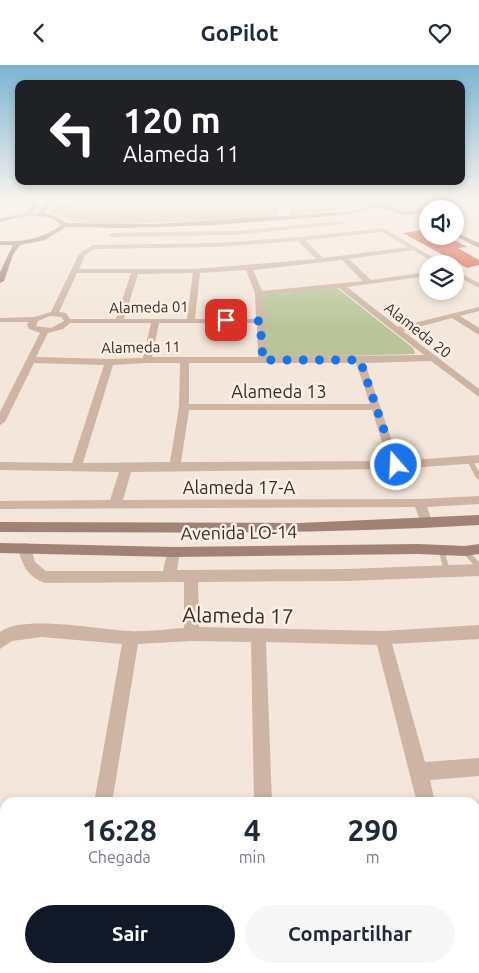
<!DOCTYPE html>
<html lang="pt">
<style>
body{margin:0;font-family:Ubuntu,sans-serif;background:#f6f6f7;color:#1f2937;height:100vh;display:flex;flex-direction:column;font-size:19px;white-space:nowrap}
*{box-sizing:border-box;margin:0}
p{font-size:16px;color:#747a83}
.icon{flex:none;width:28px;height:28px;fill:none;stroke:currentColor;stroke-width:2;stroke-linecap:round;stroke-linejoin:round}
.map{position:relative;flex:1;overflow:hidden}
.panel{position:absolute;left:0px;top:732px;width:480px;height:176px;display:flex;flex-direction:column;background:#fff;border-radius:15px 15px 0 0;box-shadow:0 2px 8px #0003}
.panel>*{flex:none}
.guide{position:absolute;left:15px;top:15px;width:450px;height:105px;border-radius:10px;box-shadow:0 2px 8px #0003;background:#202124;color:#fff;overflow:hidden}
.controls{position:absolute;left:419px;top:135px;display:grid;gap:10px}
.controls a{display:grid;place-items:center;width:45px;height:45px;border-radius:50%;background:#fff;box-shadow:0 2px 8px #0003;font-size:25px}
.pin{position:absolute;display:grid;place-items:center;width:42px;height:42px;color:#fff;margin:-21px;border-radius:10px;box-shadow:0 2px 8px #0006}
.me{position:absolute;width:55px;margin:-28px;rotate:341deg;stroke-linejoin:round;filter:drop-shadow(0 0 4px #0008)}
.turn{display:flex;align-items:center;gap:18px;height:105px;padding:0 25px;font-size:22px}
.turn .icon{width:65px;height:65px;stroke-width:2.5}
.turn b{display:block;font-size:35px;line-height:42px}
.eta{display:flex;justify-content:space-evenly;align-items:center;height:85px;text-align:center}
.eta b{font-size:30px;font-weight:700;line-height:35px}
.button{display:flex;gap:10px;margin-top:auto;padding:10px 25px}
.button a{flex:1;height:58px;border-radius:30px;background:#111827;color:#fff;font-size:20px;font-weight:700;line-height:58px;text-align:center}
.button a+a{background:#f6f6f7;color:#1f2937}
header{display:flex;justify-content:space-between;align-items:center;height:65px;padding:0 25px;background:#fff;font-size:22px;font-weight:700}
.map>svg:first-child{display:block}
.green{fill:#b9c498}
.building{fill:#d1553a}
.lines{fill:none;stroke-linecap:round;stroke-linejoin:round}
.lane{fill:#cdb4a4;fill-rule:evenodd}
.street{fill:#cdb4a4;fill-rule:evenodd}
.secondary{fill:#a18276;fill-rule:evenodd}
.route{stroke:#1a73e8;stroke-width:9;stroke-dasharray:0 16.2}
.labels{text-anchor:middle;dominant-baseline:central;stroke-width:5;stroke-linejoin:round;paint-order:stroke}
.far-street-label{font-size:15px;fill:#382b27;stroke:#fbf0e6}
.street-label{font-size:18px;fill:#382b27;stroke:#fbf0e6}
.near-street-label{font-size:21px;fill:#382b27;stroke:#fbf0e6}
</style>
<header><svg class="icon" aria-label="back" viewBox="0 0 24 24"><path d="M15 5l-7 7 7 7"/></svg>GoPilot<svg class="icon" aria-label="heart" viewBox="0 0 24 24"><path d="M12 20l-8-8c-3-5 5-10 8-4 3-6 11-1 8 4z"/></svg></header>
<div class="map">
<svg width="479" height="908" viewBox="0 0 479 908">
<rect width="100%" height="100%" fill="#f4e6da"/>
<!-- green -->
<g class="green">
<polygon points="288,135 374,135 370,141 291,150"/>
<path d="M383,135H424L430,140V143C416,151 396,146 382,140Z"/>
<polygon points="55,140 278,140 277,152 144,158 79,158 47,146"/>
<polygon points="337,223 413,283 415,287 414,289 266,293 261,230"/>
</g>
<!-- building -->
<polygon class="building" points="428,164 428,171 447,171 467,182 458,183 479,195 479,200 467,203 403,168"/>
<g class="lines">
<!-- lane -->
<g class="lane">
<polygon points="470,393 472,394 479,407 479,415 476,413 467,395"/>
<polygon points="441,482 443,483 444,485 450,505 449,507 447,508 445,507 444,505 438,485 439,483"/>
<polygon points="465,483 467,484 479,497 479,505 477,504 463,488 462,486 463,484"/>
</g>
<!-- street -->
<g class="street">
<polygon points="65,135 283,136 286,138 283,140 77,140"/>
<polygon points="343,156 345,159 235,170 112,172 109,170 112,168 235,166"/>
<path d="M383,163L444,199H436L413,185L349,194L371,215L428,207V211L347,222L398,262L479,242V246L460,251L479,263V270L452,253L403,266L479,324V332L431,296L365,298L399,396L479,390V398L395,404L131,407L123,435L420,434L479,431V439L427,442L433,459L431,462H423L415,442L0,444V436L110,435L119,407L0,405V397L72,398L104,300L34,298L5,357L0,360V347L40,268L29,264L27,259L29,257H0V253L34,252L51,247L79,189L93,180L216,178L300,172ZM382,167L408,182L323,193L305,175ZM298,176L316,194L196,204H79L85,190L94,184L216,182ZM342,195L363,216L262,226L253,205ZM246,205L255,228L256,254H195L200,208ZM77,208H131L116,254H70L66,248L59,247ZM193,208L187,254H124L138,209ZM339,223L424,290L267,292L263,230ZM50,251L61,252L64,256L51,263L36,261L38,256ZM70,258H151L143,293L109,294L36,292L48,268L63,264ZM159,258H257L258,292H152ZM147,298H180L179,342L170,397L83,398L113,300ZM189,298H356L370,339H189ZM189,345H372L388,396L181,397Z"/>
<polygon points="455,205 479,218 479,223 455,210"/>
<path d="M25,478L30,479L35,497L46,506H163L168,483L173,482L178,483L180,487L177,505L347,504L479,499V511L347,516L198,517L199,562L383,566L479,560V574L392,579L425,697L479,693V711L430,715L435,738H417L377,580L266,577L272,738H254L251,577L192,576L138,579L112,738H94L122,579L42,572L12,576L0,584V567C23,549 100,565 130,566C148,567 167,564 184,563V517L45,518C28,512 22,500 18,483L20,479Z"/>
<polygon points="64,904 86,904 85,908 63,908"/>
<rect x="258" y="904" width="22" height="4"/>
<polygon points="450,904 472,904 473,908 451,908"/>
</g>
<!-- secondary -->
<g class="secondary">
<path d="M35,135H41L32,148H38L48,135H54L44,148L54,150L67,158L155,159L343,147L363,144L379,138C396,145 409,149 428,144V148L403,150L379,142L343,150L215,160L125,163L66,162L45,175L20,180L13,190L4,216L0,218V207L13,180H0V176C23,177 43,174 61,160C46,145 19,152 0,157V153L26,148Z"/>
<polygon points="424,135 431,135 435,138 435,144 429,144 430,140"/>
<polygon points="455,167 479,178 479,183 455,171"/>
<path d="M479,450V460C319,470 160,467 0,467V457L299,458Z"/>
<polygon points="0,478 173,482 418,479 465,481 479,479 479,489 465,491 418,489 173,492 0,488"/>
</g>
</g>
<!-- sky -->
<linearGradient id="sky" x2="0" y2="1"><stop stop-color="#7ab4d2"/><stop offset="0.52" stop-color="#faf4ee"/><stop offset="1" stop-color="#faf4ee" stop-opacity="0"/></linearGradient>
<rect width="479" height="262" fill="url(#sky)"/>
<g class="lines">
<!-- route -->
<polyline class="route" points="226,255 260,256 263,295 360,295 396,400"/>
</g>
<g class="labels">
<!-- far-street labels -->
<g class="far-street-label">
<text transform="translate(149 242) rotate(-1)">Alameda 01</text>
<text transform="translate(418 265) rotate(38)">Alameda 20</text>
<text transform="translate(141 282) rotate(-1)">Alameda 11</text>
</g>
<!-- street labels -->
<g class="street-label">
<text x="279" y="326">Alameda 13</text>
<text x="239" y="422">Alameda 17-A</text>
<text transform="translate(239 467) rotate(-1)">Avenida LO-14</text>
</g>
<!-- near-street labels -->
<g class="near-street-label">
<text transform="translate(238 550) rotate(1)">Alameda 17</text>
</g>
</g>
</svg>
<div class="controls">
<a><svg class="icon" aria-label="sound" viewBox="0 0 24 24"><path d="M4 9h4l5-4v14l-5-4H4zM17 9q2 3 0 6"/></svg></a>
<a><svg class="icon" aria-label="layers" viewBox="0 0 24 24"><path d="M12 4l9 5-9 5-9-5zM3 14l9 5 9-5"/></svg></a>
</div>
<div class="pin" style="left:226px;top:255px;background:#d93025"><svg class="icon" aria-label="arrive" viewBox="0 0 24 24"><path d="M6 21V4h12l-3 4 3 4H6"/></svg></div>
<svg class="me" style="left:396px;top:400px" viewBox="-20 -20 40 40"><circle r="17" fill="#1a73e8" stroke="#fff" stroke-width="3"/><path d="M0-11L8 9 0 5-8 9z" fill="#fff"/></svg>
<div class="guide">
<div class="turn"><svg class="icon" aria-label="left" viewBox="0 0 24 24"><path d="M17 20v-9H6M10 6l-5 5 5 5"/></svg><div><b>120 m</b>Alameda 11</div></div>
</div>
<section class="panel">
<div class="eta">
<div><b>16:28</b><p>Chegada</p></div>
<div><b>4</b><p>min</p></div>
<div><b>290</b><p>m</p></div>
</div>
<div class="button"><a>Sair</a><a>Compartilhar</a></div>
</section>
</div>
